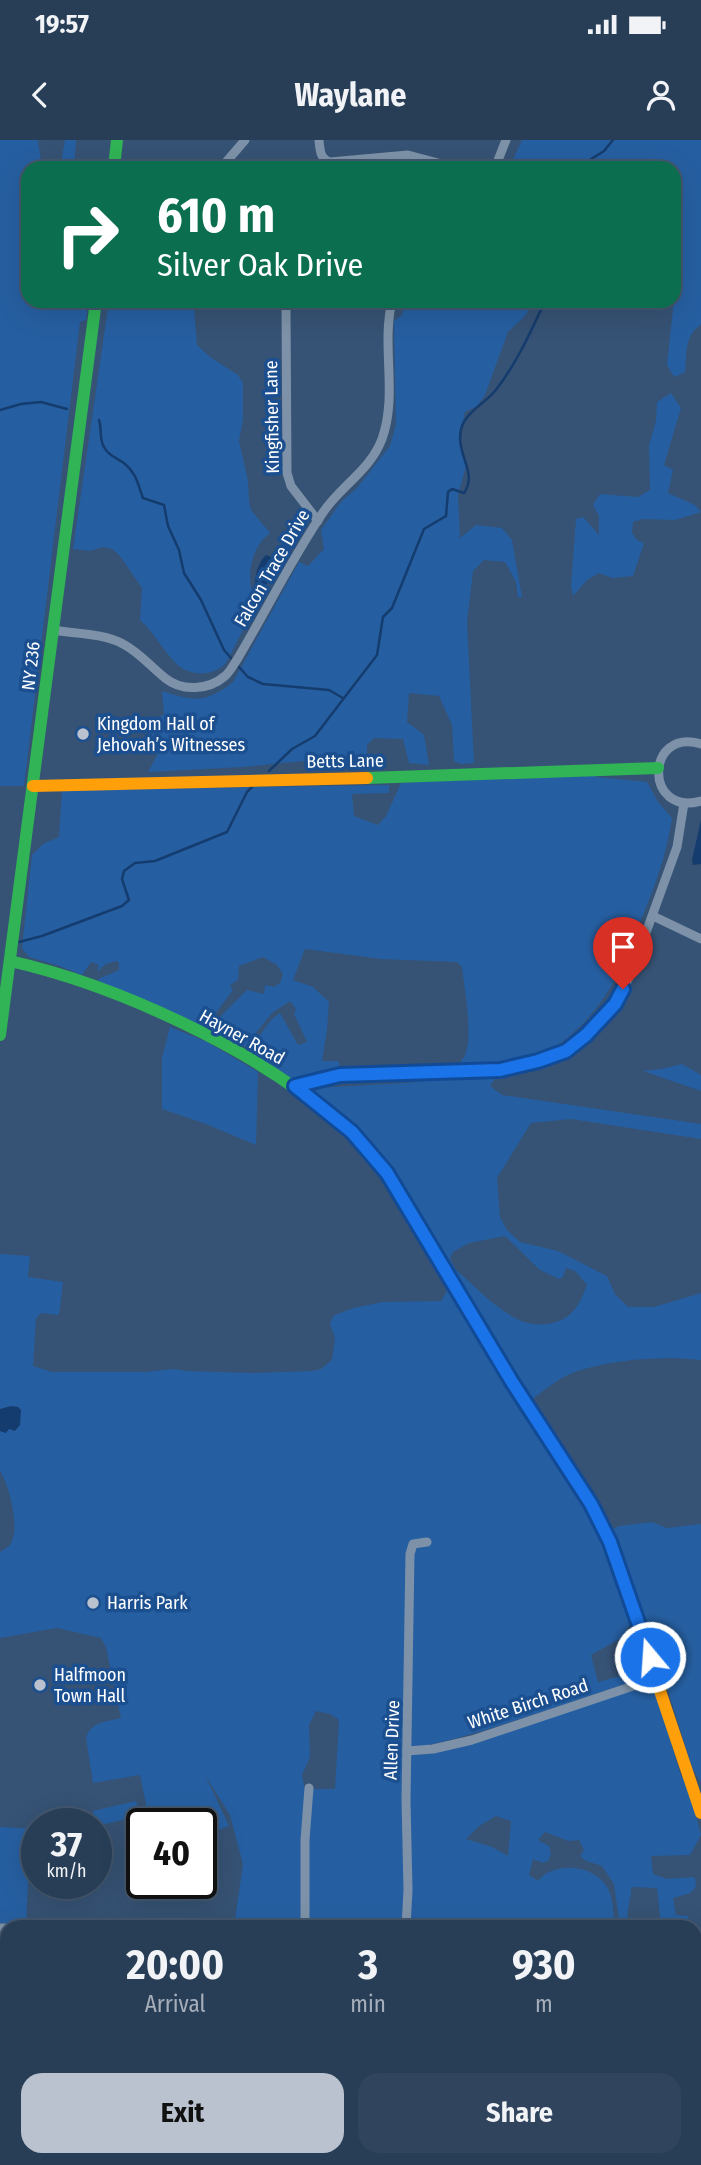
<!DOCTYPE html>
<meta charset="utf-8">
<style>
body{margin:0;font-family:"Fira Sans Condensed",sans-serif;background:#30455d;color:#f1f3f6;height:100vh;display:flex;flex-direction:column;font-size:26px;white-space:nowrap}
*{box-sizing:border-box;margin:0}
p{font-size:23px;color:#a5aeba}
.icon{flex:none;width:38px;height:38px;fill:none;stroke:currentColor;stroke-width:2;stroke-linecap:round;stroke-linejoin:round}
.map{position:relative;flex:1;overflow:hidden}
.panel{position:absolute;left:0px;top:1780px;width:702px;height:247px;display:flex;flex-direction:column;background:#283e57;border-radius:21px 21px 0 0;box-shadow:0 7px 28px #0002,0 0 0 2px #44576d}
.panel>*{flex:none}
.top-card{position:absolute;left:21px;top:21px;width:660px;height:147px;border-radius:21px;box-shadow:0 7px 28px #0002,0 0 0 2px #44576d;background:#0b6e4f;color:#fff;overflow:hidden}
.speed{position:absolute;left:21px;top:1668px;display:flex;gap:14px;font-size:35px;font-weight:700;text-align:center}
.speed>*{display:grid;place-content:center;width:91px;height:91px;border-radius:50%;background:#283e57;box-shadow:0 7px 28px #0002,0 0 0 2px #44576d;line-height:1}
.speed small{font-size:18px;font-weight:400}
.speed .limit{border:4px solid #111;border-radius:10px;background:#fff;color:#111}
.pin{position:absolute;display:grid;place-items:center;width:60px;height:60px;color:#fff;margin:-72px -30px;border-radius:50% 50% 50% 0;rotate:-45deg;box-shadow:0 0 7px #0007}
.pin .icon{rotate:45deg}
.me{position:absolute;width:77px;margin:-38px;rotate:342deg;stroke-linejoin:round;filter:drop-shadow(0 0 5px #0008)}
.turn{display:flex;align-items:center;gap:24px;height:147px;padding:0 21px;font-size:32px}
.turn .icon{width:91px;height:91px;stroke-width:2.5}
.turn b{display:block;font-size:49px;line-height:60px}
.eta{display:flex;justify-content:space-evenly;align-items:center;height:119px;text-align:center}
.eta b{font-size:42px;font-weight:700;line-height:49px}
.primary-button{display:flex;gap:14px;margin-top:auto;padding:14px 21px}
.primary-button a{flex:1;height:80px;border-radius:21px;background:#b9c2ce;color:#111;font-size:28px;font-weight:700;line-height:80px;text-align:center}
.primary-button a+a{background:#30455d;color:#f1f3f6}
.status{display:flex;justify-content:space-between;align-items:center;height:49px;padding:0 35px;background:#283e57;direction:ltr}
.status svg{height:19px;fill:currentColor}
header{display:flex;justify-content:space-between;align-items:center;height:91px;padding:0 21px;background:#283e57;font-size:32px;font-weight:700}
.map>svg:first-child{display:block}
.green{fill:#265fa1;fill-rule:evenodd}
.water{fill:#153c6e}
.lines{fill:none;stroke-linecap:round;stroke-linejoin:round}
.stream{stroke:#153c6e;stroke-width:2.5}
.street{stroke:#7d92a8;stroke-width:9}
.fast{stroke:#30b455;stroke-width:12}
.slow{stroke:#ff9f0a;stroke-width:12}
.route-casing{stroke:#114b97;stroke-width:18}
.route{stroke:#1a73e8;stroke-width:12}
.poi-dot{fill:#b9c2ce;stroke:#1b4f8f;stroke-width:2.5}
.labels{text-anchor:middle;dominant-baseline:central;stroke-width:7;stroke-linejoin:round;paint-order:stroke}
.street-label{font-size:18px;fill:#fff;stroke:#1b4f8f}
.poi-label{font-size:18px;fill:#fff;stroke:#1b4f8f;text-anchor:start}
</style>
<div class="status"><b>19:57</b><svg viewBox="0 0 49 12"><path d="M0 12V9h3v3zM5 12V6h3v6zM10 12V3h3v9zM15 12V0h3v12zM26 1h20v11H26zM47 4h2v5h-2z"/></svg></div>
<header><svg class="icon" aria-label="back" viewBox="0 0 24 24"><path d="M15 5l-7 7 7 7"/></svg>Waylane<svg class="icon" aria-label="person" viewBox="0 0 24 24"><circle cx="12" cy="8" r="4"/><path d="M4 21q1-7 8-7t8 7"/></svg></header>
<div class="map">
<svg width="701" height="2025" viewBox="0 0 701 2025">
<rect width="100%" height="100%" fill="#365274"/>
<!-- green -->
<g class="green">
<polygon points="0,0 38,0 42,28 28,28 28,161 88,161 86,180 80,182 24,646 0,646"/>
<polygon points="65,0 76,0 74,28 51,28 61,23"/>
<path d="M522,0H701V185C684,194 687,216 685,232L674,237L667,225L679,113L674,111V28H509Z"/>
<path d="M109,161H191L194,168L197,205L210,217L238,235L243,243V279L239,301L248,341L249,361L251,370L270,393C250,408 244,441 257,463L226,523C215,535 194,537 180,527C166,516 155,493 140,480L142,448L120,416L112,409L103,407L90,411L73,409Z"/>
<path d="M402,161H535L525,176L508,192L485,255L477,266L465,272L461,291V312L466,326L458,355L460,398L476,385L502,388L512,400L522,457H518L516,442L505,422L484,420L473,431L467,482L474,623L461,624L454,621L452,585L439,556L409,553L407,582L424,595L429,625L409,623L403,599L374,598L367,605V619L347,624L304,621L242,627L148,632L160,610L150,596V584L164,574L162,551C193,561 205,564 233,542L299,422L308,426L324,409L321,390L341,362L357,348L390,306L396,284L394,181L402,175L405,163Z"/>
<polygon points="671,253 681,268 664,325 673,330 668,353 695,365 701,372 675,380 643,379 633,382 632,393 637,400 644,403 633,436 612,438 599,433 587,440 573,456 571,446 576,379 583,377 599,395 599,376 593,365 600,354 638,357 650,350 649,305 656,281 657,262"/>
<path d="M589,632L597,637L647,642L658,662L672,678C667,714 655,746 641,780C636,792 633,804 628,815C610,854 581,896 541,914C514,925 489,922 462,924L461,921C476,908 464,848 462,827L457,822L381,819L305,809L293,840L313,847L329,862L327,890L322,921H339V932C326,933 313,940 300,940C284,941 264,922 250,913L249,910L271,880L280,873L298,905L307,902L294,874L296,869L290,861L272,873L245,907L212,892V888L223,874L247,850L264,854L265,845L274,847L280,843L283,834L277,825L263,817L239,826L238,840L230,845L233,850L205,888L99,842L98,839L119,830V823L116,821L106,824L97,832L99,825L91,822L82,835L57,825L29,817L22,808L32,715L43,704L59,697L62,650L389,645V653L352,654L354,676L378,685L386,676L401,643Z"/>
<polygon points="170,887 207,902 258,932 256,1005 206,984 162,969 162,918"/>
<polygon points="682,924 701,935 701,951 643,931 661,929"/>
<path d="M495,934L496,937L490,946L502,955L701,984V999L571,979L531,983L497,1038L500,1077L507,1090L520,1102L558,1111L607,1136L615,1154L628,1167H654L701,1153V1220C663,1216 618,1219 581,1230C562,1235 546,1249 530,1261L378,1009L315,953L316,948L405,943ZM505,1096L540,1130L559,1139L563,1137L566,1128L575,1131L587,1145C579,1166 571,1181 547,1184C511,1189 482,1151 456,1130L450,1119L453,1112L469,1103Z"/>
<path d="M0,1114L30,1116L28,1137L63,1142L59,1175L41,1173L36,1178L33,1226L52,1232H145L174,1229L186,1231L253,1233L312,1231L321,1229L332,1220L335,1198L330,1184L333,1176L353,1168L383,1162L441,1161L448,1149L589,1371C609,1406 620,1445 630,1484L623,1497L591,1515L598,1542L639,1531L642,1539C571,1561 501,1588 429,1605L431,1612L653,1543L681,1636L687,1641L701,1695L690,1715L651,1716L653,1734L667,1739L695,1737L696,1747L690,1753L673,1758L676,1775L688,1776L690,1787L661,1786L657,1748L631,1747C632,1761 623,1774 631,1787H620L614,1744L602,1726L586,1721L580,1716L584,1710L579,1700L568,1701L545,1692L538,1700L549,1706L551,1714L548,1721L543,1723L533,1719L529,1735L538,1741C553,1722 590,1724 605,1744C614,1755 613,1774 615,1787H526L517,1780V1787H308V1705L312,1649H335L339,1580L330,1574L316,1571L309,1585L310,1617L302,1635L306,1655L303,1787H234L243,1724L230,1675L205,1635L229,1686L201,1697V1684L146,1683L142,1672L147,1669L140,1635L93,1643L86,1598C91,1581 107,1582 121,1578L106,1507L101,1498L57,1488L0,1498V1412C3,1410 7,1408 9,1406C22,1391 9,1345 0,1331ZM496,1676L511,1681L508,1716L492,1707L466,1699L479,1686Z"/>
<polygon points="652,1382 667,1388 701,1384 701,1643 692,1627 648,1486 612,1390 619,1386"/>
<polygon points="136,1661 140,1676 96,1686 93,1671"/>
<polygon points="0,1687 37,1689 37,1703 30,1705 26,1784 0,1783"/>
<polygon points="226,2020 374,2020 379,2025 226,2025"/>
<polygon points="412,2020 556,2020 554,2025 410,2025 413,2022"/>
</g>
<!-- water -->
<g class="water">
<path d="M266,415L275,418V422L265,448L263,451L256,452C253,441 257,423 266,415Z"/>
<polygon points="701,680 701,724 693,725 692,720"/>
<polygon points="11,1266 18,1267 21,1270 20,1285 15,1291 9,1289 6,1293 0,1291 0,1269"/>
</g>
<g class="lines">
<!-- stream -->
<g class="stream">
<polyline points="577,28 604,11 613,0"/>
<polyline points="0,270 21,264 41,262 67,269"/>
<path d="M99,280C102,289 99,299 104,307C109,317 118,318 125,324C137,334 138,345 143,358L164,365L168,386L179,410L184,433L201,460L224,510L231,518"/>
<polyline points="239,527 248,537 263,544 329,550 343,558"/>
<path d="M269,631L292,609L315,596L377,515L383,477L392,468L424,389L446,376L448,352L452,349L464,353C479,332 453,312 462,286C467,272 486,262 495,251C516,225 531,191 545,161"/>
<polyline points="19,802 42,796 122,766 129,760 122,739 124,731 135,723 155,721 227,692 247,652 253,646"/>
</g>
<!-- street -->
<g class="street">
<path d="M319,0C320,10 320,19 330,22L408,15L457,28"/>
<polyline points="221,28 245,0"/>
<polyline points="495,28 506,0"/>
<polyline points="211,164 391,162"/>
<polyline points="286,164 287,333 291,346 318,381"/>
<path d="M53,490C75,494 103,493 123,504C139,512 151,527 165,538C182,552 209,550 225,536C230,532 234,524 238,518C266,471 291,420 322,374C339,347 370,331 382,299C398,254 381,207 392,161"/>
<path d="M701,604C645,587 644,677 701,661"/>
<polyline points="653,776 701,799"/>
<polyline points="295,946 340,935 500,931 538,921 566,911 586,895 615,864 631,834 677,707 684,663"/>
<polyline points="407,1611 433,1609 472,1600 657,1538"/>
<polyline points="305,1787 305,1700 309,1648"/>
<polyline points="406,1787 408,1750 406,1660 410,1414 413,1404 427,1402"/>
<polyline points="0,1788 7,1788"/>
<polyline points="695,1800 701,1799"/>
</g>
<!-- fast -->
<g class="fast">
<polyline points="114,28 117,0"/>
<polyline points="367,638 658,628"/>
<path d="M10,821C116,845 253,908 335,979C354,995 371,1014 387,1033L512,1242L591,1364L604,1389"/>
<polyline points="0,895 96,161"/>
<polyline points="0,1991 6,2025"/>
</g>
<!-- slow -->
<g class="slow">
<polyline points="33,646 367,638"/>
<polyline points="604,1389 610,1402 701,1673"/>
</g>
</g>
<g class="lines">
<defs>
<polyline id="route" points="623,849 615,864 586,895 566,911 538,921 500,930 340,935 295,946 352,992 387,1033 512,1242 591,1364 610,1402 650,1517"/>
</defs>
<!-- route casing -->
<use href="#route" class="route-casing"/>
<!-- route -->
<use href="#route" class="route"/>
</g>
<!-- markers -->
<g class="poi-dot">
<circle cx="83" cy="594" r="7"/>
<circle cx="93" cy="1463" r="7"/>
<circle cx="40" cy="1545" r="7"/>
</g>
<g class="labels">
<!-- street labels -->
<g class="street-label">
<text transform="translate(272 277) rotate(-91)">Kingfisher Lane</text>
<text transform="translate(272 428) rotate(-60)">Falcon Trace Drive</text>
<text transform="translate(31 526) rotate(-83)">NY 236</text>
<text transform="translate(345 621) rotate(-1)">Betts Lane</text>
<text transform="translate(242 897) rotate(29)">Hayner Road</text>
<text transform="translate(528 1564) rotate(-18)">White Birch Road</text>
<text transform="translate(392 1600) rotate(-88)">Allen Drive</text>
</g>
<!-- poi labels -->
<g class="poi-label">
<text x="97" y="584">Kingdom Hall of<tspan x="97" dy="21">Jehovah’s Witnesses</tspan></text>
<text x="107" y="1463">Harris Park</text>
<text x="54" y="1535">Halfmoon<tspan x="54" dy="21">Town Hall</tspan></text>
</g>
</g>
</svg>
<div class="speed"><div>37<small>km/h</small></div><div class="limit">40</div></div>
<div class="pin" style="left:623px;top:849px;background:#d93025"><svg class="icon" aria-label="arrive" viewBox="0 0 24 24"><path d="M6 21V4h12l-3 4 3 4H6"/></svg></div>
<svg class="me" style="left:650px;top:1517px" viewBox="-20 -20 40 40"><circle r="17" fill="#1a73e8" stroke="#fff" stroke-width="3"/><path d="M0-11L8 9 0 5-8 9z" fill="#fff"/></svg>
<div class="top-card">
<div class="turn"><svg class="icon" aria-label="right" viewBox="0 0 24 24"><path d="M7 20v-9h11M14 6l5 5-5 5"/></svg><div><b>610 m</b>Silver Oak Drive</div></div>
</div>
<section class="panel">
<div class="eta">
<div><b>20:00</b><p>Arrival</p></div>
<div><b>3</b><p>min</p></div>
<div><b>930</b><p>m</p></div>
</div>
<div class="primary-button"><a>Exit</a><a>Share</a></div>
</section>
</div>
